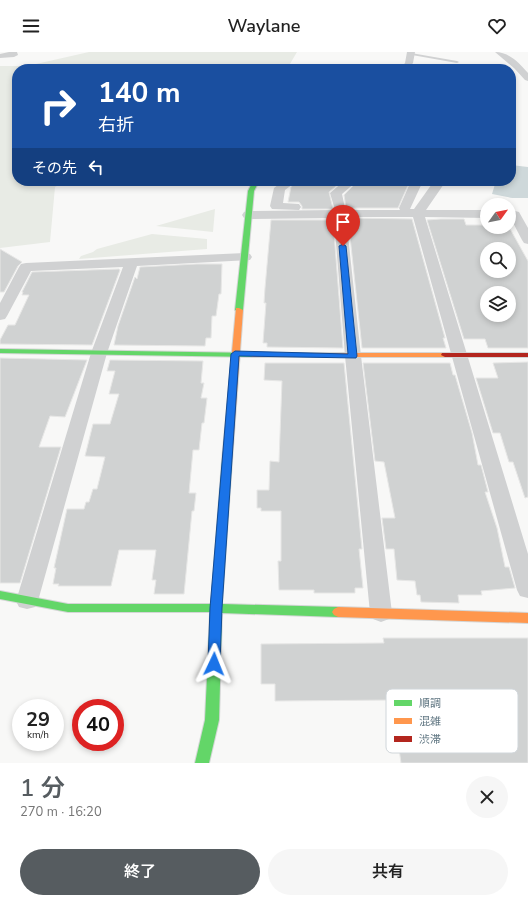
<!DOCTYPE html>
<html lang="ja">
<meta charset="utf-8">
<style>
body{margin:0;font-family:"Nunito Sans","Noto Sans JP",sans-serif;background:#f6f6f6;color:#222;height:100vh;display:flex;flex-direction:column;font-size:15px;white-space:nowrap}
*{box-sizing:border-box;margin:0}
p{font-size:13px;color:#767676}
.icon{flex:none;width:22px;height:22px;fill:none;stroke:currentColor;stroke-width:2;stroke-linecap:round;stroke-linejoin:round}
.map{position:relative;height:711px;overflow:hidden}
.sheet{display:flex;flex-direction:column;background:#fff;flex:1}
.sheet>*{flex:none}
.hud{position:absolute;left:12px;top:12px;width:504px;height:122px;border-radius:16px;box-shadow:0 2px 6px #0003;background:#1a4fa0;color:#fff;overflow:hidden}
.needle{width:26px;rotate:57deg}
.tools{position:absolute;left:480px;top:146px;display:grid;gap:8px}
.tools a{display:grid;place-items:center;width:36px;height:36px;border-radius:50%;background:#fff;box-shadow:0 2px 6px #0003;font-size:20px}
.speed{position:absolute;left:12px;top:647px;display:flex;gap:8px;font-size:20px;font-weight:700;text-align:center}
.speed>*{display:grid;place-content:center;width:52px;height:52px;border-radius:50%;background:#fff;box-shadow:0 2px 6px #0003;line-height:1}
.speed small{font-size:10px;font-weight:400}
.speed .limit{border:6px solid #d22;background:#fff;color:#111}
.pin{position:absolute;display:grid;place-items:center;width:34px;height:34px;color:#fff;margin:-41px -17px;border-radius:50% 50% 50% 0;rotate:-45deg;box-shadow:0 0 4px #0007}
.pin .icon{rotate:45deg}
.me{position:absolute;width:44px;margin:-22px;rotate:2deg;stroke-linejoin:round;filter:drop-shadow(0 0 3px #0008)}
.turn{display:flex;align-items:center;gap:14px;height:84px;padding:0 20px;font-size:18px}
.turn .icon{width:52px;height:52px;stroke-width:2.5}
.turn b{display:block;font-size:28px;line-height:34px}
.then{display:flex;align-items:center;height:38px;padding:0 20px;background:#0003;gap:8px;font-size:15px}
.round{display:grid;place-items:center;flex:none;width:42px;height:42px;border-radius:21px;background:#f6f6f6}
.summary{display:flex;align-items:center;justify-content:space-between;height:68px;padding:0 20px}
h1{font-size:24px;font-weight:600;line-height:30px;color:#565c60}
.primary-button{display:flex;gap:8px;margin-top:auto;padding:8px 20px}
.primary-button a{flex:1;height:46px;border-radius:24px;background:#565c60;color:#fff;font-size:16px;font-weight:600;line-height:46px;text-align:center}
.primary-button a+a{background:#f6f6f6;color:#222}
header{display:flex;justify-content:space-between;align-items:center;height:52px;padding:0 20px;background:#fff;font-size:18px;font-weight:600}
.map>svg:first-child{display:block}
.green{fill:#e8ebe5}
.water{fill:#ced8da}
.building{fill:#d0d2d2;stroke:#e7e7e6;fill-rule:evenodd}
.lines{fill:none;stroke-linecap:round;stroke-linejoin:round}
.fast-casing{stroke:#d4d6d6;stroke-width:2}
.slow-casing{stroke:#d4d6d6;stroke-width:2}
.jam-casing{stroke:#d4d6d6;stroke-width:2}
.lane{fill:#d0d1d2;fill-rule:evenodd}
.street{fill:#d0d1d2;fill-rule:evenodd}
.fast{fill:#63d668;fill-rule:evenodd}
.slow{fill:#ff974d;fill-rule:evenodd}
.jam{fill:#b3261e;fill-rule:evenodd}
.route{fill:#1a73e8;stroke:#114b97}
.key{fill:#fff;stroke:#d0d6da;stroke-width:1}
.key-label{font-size:11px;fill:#617783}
</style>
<header><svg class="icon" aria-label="menu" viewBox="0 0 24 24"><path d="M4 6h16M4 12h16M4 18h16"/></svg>Waylane<svg class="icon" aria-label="heart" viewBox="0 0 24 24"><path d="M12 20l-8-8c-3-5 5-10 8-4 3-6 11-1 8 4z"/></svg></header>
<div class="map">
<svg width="528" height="711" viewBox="0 0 528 711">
<rect width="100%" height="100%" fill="#f8f8f7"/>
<!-- green -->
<g class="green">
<polygon points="89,0 297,0 287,17 17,17 17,129 66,129 55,135 50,190 0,196 0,14 27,14"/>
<polygon points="215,157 213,180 156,174"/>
<polygon points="152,182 207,187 207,197 79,207 81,204 93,200 97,197"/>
</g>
<!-- water -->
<polygon class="water" points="511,113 528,115 528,146 512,146 492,142 496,129 511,129"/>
<!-- building -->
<g class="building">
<polygon points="298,129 342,129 329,140 333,157 302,157 302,154 299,150 288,150 291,135"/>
<polygon points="358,129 395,129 409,131 398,156 346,156 344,143"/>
<polygon points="348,166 412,167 445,286 443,286 446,296 362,296"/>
<path d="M441,167H464L466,173H487V175H509L528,209V296H488L485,287H464L427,168ZM487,197H509V219H487ZM487,241H509V263H487Z"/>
<polygon points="271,168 333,168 343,296 267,295 267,291 263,291 266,251 264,251 265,236"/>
<polygon points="0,197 22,210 18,214 4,240 0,240"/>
<polygon points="197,212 222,212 221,242 219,242 216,264 212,264 211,286 206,286 205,294 114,293 118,274 135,225 137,227 140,215"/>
<polygon points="119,217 120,218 92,293 0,292 0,288 8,273 15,273 29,243 22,243 23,240 22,240 32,220"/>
<polygon points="0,306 87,308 65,365 50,364 39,395 61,395 20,531 0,531"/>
<polygon points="110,308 203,309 201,331 204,331 201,346 207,346 204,371 202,371 199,398 193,398 189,441 196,441 194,459 192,459 184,542 154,542 156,528 152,528 156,498 119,498 111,534 58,534 59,532 53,532 56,516 54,516 67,457 84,457 86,450 89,450 93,437 97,437 105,405 85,404 93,372 110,372 119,342 109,342 115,319 107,319"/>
<polygon points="528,310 528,445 525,446 513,410 509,410 500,381 493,381 476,326 498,326 493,311"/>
<polygon points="265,311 344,311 362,497 359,497 363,536 355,536 355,541 314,541 314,538 279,538 278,509 281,509 281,459 261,459 261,456 257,456 257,438 269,438 270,409 279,410 282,329 264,328"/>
<polygon points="363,311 450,311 453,323 455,323 472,381 478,413 481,413 488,440 485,440 497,476 505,515 509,515 515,536 481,539 482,543 458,543 459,551 421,550 420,543 417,543 415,529 397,528 394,497 386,497 382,466 395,466 384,410 375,409"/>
<polygon points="383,586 528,586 528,711 401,711 392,648 275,649 275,632 261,632 261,592 384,591"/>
</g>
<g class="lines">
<defs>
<g id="fast">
<polygon points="253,129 259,129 254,139 243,258 239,260 235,258 248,139"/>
<polygon points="0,297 255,301 259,303 255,305 0,301"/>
<polygon points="227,406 232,409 222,552 338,555 342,557 344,560 342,563 338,565 222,561 219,668 209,711 195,711 205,668 210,560 68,560 0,547 0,539 68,552 211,552 222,409"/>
</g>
<g id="slow">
<polygon points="236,256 239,256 243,258 232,409 227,412 222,409"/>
<polygon points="252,301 445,301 449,303 445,305 252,305 251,303"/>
<polygon points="338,555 528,561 528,571 338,565 334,563 332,560 334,557"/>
</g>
<polygon id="jam" points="442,301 528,301 528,305 445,305 441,303"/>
</defs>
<!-- fast casing -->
<use href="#fast" class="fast-casing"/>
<!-- slow casing -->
<use href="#slow" class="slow-casing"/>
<!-- jam casing -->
<use href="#jam" class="jam-casing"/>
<!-- lane -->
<polygon class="lane" points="411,1 457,9 459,10 457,11 412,3"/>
<!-- street -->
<g class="street">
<polygon points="9,0 17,0 18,3 14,5 0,6 0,2"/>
<polygon points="407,0 415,0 413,11 408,17 400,17 405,11"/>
<path d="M495,0C509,0 519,11 528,21V29L525,28L514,16Z"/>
<polygon points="283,129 297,129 285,138 283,151 299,152 301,155 299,158 272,157 270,154 274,136"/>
<polygon points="344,129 357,129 342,142 345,156 343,158 400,158 399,156 411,129 423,129 410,157 414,157 434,129 446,129 426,158 487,158 487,166 425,165 528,502 528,546 520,544 517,538 413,165 346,165 361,304 392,561 389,567 381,570 373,567 370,561 345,304 334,166 248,167 244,166 242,163 244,160 248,159 335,158 330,141"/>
<polygon points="515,159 519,160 528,176 528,192 524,191 522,188 509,163 511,160"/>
<polygon points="245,201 250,202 252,205 250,208 137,214 107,301 38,549 35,555 27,557 19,555 16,549 91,301 123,215 31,219 7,264 5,267 0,268 0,251 19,215 21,212 26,211"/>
</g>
<!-- fast -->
<use href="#fast" class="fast"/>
<!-- slow -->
<use href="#slow" class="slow"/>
<!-- jam -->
<use href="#jam" class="jam"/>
</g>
<!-- route -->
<polygon class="route" points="343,192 346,194 357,304 356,306 239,304 222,556 220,612 218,615 214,617 209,615 208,612 210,556 231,302 235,299 348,302 339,194"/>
<!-- legend -->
<rect x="386" y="637" width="132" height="64" rx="6" class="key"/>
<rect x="394" y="648" width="18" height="6" fill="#63d668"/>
<rect x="394" y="666" width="18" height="6" fill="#ff974d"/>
<rect x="394" y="684" width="18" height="6" fill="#b3261e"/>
<g class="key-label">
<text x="419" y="655">順調</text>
<text x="419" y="673">混雑</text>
<text x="419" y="691">渋滞</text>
</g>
</svg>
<div class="tools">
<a><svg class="needle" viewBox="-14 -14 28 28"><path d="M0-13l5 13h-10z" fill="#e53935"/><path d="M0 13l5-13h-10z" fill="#767676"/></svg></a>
<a><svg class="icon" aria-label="search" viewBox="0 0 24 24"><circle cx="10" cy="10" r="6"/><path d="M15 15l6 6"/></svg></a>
<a><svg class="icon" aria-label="layers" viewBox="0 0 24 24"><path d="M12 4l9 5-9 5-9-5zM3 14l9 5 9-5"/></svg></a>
</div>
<div class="speed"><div>29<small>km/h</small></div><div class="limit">40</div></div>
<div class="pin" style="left:343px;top:194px;background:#d93025"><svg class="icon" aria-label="arrive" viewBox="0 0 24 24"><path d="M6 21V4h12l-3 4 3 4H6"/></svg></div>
<svg class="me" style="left:214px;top:612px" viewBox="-20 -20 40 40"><path d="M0-17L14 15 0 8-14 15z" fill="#1a73e8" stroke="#fff" stroke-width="4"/></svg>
<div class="hud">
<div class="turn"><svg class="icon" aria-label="right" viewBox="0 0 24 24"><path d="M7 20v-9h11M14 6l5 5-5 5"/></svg><div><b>140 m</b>右折</div></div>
<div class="then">その先<svg class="icon" aria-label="left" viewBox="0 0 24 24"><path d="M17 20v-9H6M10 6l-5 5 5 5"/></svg></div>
</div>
</div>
<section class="sheet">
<div class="summary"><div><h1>1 分</h1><p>270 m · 16:20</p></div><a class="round"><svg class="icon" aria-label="close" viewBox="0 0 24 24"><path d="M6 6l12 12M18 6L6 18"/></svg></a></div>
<div class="primary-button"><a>終了</a><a>共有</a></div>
</section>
